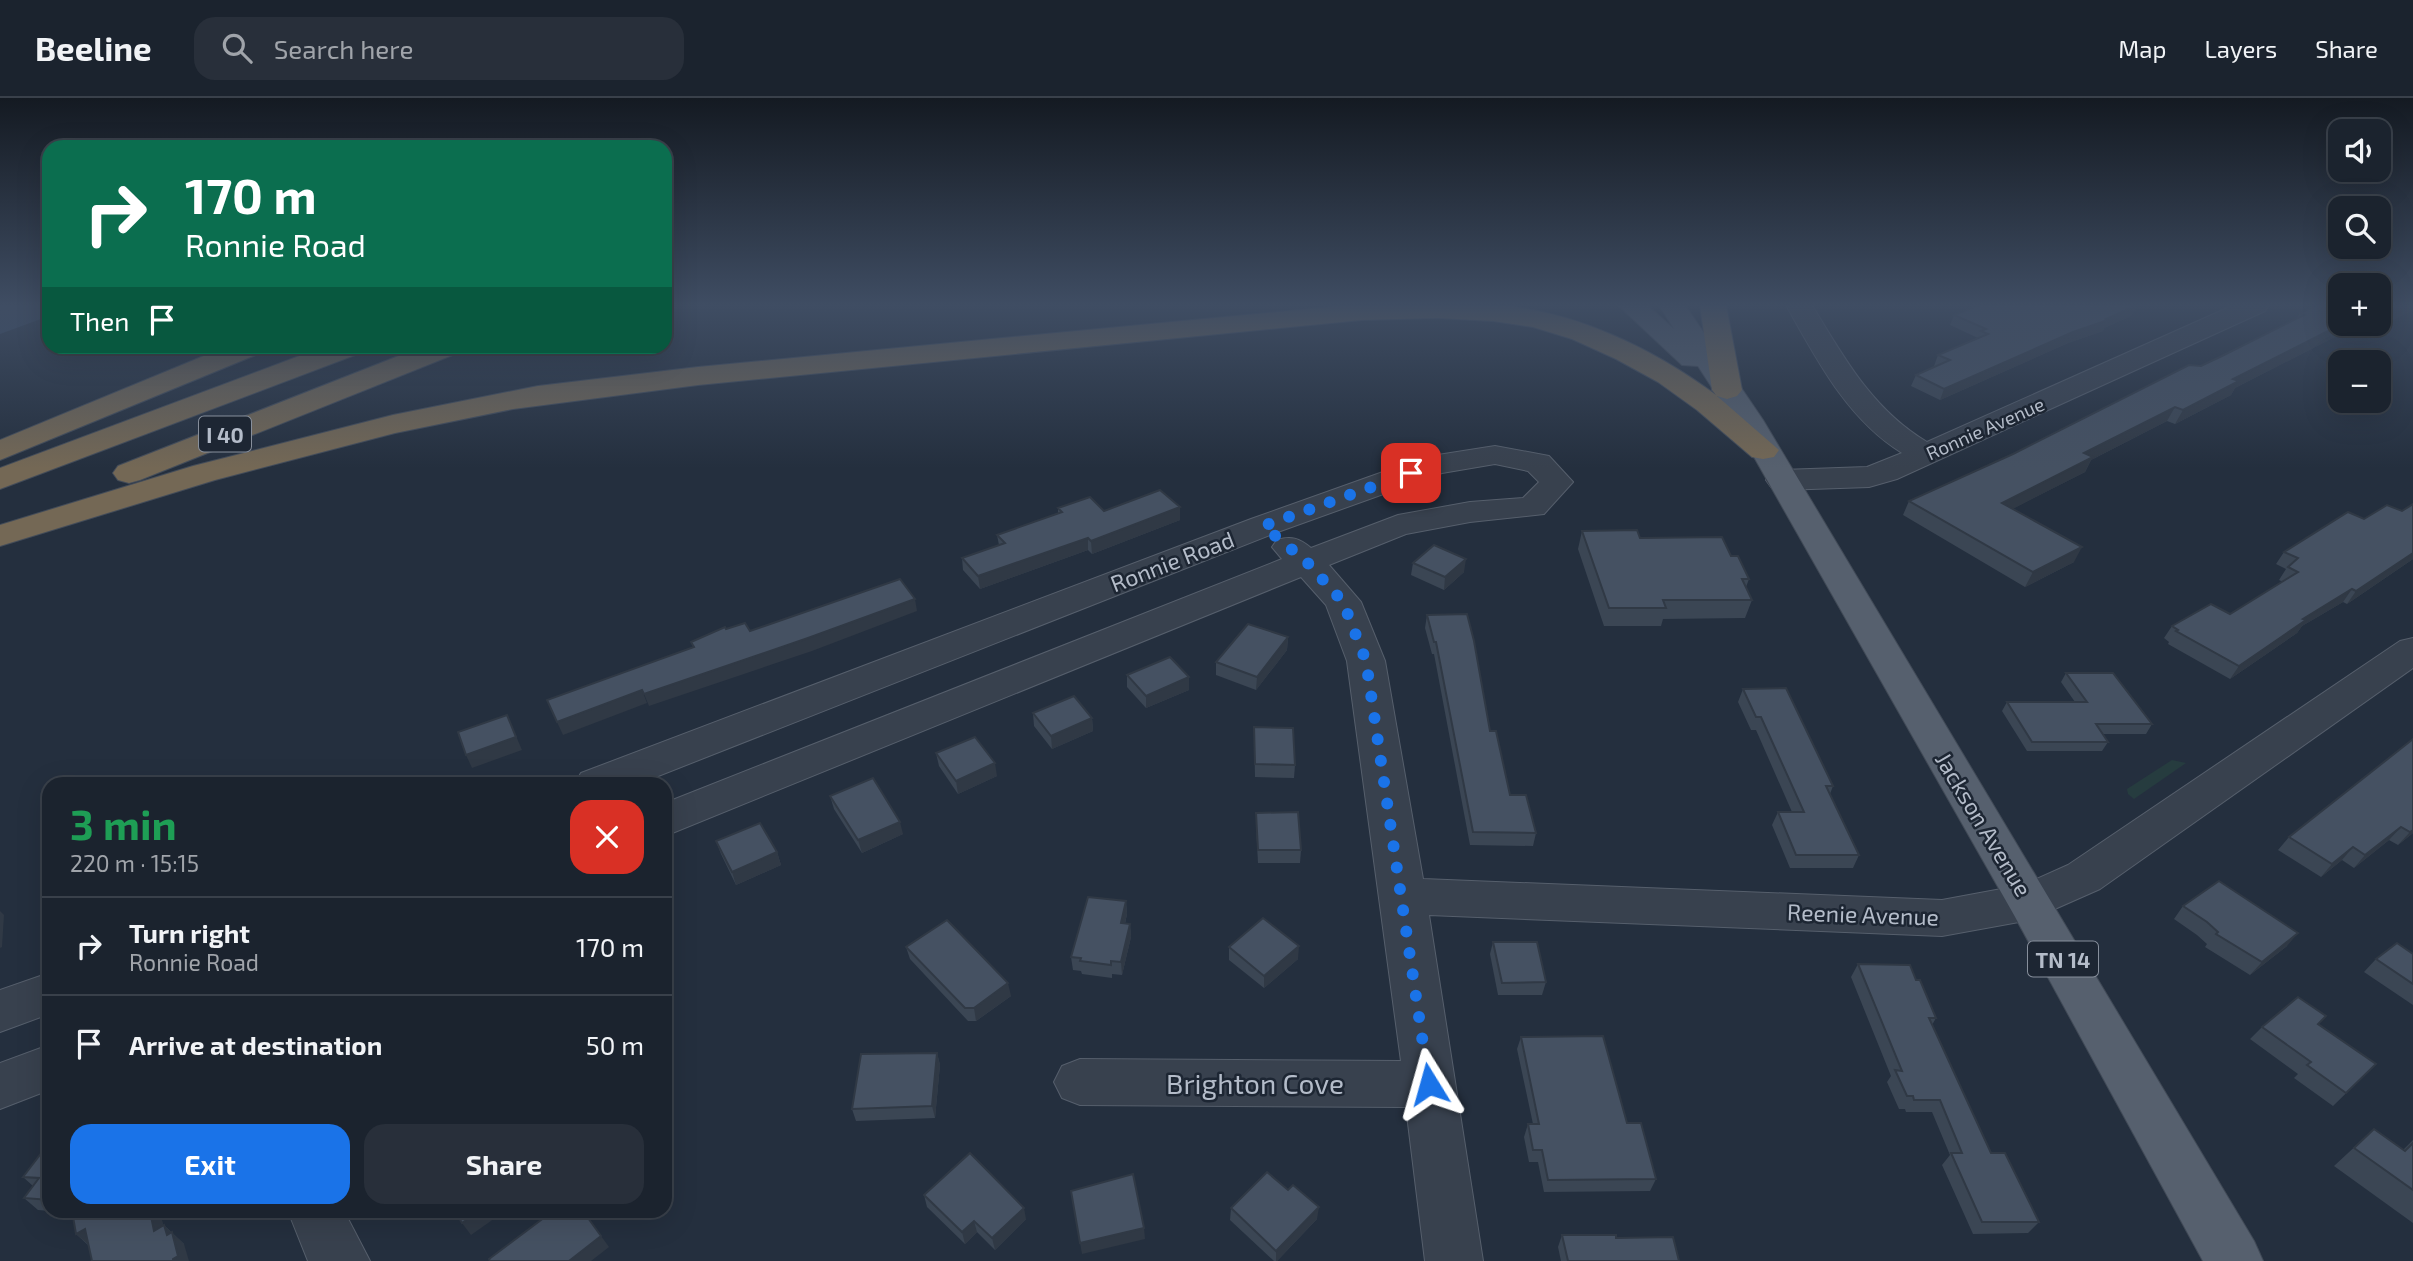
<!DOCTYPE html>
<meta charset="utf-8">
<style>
body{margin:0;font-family:"Exo 2",sans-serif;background:#282f3a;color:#f1f3f6;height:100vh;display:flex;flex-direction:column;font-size:26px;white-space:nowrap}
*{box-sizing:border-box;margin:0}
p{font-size:23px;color:#a0a4aa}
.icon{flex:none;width:38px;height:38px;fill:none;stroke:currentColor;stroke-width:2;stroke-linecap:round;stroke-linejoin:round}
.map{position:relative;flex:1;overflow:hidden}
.details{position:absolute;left:42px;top:679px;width:630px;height:441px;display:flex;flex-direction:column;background:#1b232e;border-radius:21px;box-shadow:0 7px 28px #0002,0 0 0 2px #39404a}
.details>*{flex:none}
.guide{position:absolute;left:42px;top:42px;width:630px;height:214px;border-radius:21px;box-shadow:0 7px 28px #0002,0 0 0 2px #39404a;background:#0b6e4f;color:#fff;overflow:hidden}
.tools{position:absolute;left:2328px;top:21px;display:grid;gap:14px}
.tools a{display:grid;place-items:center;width:63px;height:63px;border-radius:14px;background:#1b232e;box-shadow:0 7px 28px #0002,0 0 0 2px #39404a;font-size:35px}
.pin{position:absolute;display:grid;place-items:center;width:60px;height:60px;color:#fff;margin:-30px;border-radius:14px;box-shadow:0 4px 10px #0006}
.me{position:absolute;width:77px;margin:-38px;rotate:352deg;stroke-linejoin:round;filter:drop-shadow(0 0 5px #0008)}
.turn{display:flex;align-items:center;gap:24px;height:147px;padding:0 28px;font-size:32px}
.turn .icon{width:91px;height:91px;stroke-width:2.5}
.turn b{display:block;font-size:49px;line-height:60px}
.then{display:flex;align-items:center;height:66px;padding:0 28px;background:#0003;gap:14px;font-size:26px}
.round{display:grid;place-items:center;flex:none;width:74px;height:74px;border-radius:21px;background:#282f3a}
.headline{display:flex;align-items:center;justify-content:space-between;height:119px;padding:0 28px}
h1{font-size:42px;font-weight:700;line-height:52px;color:#1e9e55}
.action{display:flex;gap:14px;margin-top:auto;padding:14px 28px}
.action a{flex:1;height:80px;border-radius:21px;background:#1a73e8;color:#fff;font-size:28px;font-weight:700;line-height:80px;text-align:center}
.action a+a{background:#282f3a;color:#f1f3f6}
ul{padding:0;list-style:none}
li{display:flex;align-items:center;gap:21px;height:98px;padding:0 28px;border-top:2px solid #39404a}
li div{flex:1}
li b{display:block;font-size:26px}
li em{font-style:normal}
header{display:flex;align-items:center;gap:42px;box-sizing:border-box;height:98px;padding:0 35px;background:#1b232e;border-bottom:2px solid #39404a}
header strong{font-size:33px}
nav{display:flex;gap:38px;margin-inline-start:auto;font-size:24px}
.search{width:490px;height:63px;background:#282f3a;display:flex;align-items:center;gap:18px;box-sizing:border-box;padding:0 24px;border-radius:21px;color:#a0a4aa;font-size:26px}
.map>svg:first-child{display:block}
.green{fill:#263c3f}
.water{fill:#394c67}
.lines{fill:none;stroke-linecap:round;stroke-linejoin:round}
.minor-casing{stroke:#565f6c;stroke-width:2}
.major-casing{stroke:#414a57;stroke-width:2}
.highway-casing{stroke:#434c59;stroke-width:2}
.minor{fill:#38414e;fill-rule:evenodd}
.major{fill:#56606e;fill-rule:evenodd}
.highway{fill:#746855;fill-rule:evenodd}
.wall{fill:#3b4654}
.shaded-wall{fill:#303945}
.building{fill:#455162;stroke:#303945;stroke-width:2}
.route{stroke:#1a73e8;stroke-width:12;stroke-dasharray:0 21.6}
.labels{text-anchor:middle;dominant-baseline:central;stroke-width:5;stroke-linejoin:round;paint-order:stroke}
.far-street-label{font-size:19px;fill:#b4bcc9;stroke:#1d2633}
.shield{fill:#1d2633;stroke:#878f9c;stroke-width:2}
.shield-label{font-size:21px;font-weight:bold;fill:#b4bcc9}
.street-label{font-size:23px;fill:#b4bcc9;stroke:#1d2633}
.near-street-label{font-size:28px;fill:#b4bcc9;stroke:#1d2633}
</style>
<header>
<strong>Beeline</strong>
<div class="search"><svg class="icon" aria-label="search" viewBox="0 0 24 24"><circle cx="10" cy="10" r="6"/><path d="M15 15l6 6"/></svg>Search here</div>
<nav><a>Map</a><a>Layers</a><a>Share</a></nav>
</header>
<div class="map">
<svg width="2413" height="1163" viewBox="0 0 2413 1163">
<rect width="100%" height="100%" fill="#242f3e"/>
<!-- green -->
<polygon class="green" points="2172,662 2186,665 2134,701 2128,696 2127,691"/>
<!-- water -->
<polygon class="water" points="0,207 49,207 49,218 0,236"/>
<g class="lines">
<defs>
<g id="minor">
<path d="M1786,207H1812C1844,260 1873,312 1927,344L2234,207H2269L2265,213L1897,381L1869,389L1782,392L1771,389L1766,382L1771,375L1782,372L1867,369L1902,355C1847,321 1817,262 1786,207Z"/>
<path d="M1495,348L1549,358L1573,384L1544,416L1470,424L1406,436L1329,467L1361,504L1385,563L1423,781L1942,802L2023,787L2068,767L2400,543L2413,540V570L2100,791L2030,822L1942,838L1429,817L1483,1163H1425L1406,1009L1080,1007L1062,1000L1054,984L1062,968L1080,961L1401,963L1347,563L1326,507L1301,479L665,738V705L1282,461L1272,449L1277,442C1291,438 1299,440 1311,450L1398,417L1470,404L1523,400L1539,384L1528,373L1495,366L1442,375L1275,435L638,686H575L581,675L1251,421L1425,359Z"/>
<polygon points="49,875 49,916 0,934 0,892"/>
<polygon points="49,947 49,992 0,1011 0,965"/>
<polygon points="288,1113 344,1113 370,1163 308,1163"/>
</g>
<polygon id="major" points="1618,207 1647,207 1674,231 1659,207 1685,207 1763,322 2254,1143 2263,1163 2203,1163 2014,817 1733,322 1698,268 1682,267"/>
<g id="highway">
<path d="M1351,207C1399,207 1448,204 1496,207C1574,212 1654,251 1716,297L1712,292L1700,207H1726L1742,292L1737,298L1727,301L1717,298L1779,352L1774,359L1763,361L1752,359L1697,312L1658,284L1616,261L1572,241L1533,229L1493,223L1437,220L1362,222L698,287L513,311L395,335L215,382L0,448V427L193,368L393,317L538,288L698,269Z"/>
<polygon points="228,248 267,248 263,254 0,362 0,342"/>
<polygon points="326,248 367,248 363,254 0,391 0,370"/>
<polygon points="424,248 464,248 460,254 140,382 129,385 118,382 113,375 118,368"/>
</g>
</defs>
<!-- minor casing -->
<use href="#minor" class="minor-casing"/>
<!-- major casing -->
<use href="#major" class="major-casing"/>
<!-- highway casing -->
<use href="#highway" class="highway-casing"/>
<!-- minor -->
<use href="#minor" class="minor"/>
<!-- major -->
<use href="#major" class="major"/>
<!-- highway -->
<use href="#highway" class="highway"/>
</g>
<!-- wall -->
<g class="wall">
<polygon points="2137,207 2131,218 2104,230 2103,233 2068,245 1940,302 1911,288 1916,277 1935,269 1934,268 1938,257 1978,240 1950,227 1954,217"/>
<polygon points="2378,207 2413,207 2413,212 2376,230 2366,226 2378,226"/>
<polygon points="2300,215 2340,226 2360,226 2235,290 2231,297 2175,326 2167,323 2091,362 2085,374 2012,411 2074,464 2025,489 1903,417 1909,403 2013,356 2222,258 2297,220"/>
<polygon points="2413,406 2413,461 2347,506 2343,504 2302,528 2297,535 2230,581 2168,546 2169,544 2164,540 2172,528 2230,516 2283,484 2279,482 2286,471 2276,466 2284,454 2364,421 2402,413"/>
<polygon points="1180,409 1180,422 1092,456 1088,452 980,491 963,472 962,460 999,447 997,437 1058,415 1058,410 1104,413"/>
<polygon points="1582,433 1640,440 1731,458 1749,481 1746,489 1752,502 1745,520 1663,521 1661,528 1604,528 1578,451"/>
<polygon points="1413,465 1464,474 1444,492 1411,477"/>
<polygon points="1427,517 1490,633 1510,697 1536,735 1533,748 1470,747 1434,556 1432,556 1425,530"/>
<polygon points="1288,539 1287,552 1256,592 1216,577 1216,564"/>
<polygon points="2066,575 2152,626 2146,636 2103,636 2108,644 2102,653 2027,653 2002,613 2007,604 2075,604 2061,584"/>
<polygon points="1127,577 1189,579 1189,592 1146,610 1127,589"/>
<polygon points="1743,591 1833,688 1830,696 1859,757 1853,770 1790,770 1772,727 1778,714 1792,714 1756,632 1751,632 1738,604"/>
<polygon points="1033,615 1092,620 1093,633 1052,651 1034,628"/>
<polygon points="1254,629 1295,667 1294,680 1255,679"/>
<polygon points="2413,641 2413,735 2398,747 2389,742 2354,770 2342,762 2321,779 2278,752 2289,739"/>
<polygon points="936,655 997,678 958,696 939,668"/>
<polygon points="830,698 903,736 862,755 834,711"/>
<polygon points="1256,715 1301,752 1300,765 1258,765 1256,728"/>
<polygon points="716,743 777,754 781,767 736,787 721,756"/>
<polygon points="1126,803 1127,816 1125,826 1130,826 1131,839 1122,877 1112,876 1112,880 1082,876 1081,873 1073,872 1071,859"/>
<polygon points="2183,808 2287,848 2250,877 2205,849 2207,846 2197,837 2174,821"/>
<polygon points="1493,844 1546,884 1542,897 1498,897 1490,856"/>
<polygon points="906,849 1011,898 976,923 968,923 910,861"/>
<polygon points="1229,849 1298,861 1264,890 1229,862"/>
<polygon points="2413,856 2413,907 2364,874 2376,861"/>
<polygon points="1858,866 1916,882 1936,920 1932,927 1991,1055 2039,1124 2028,1135 1973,1136 1942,1067 1950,1057 1932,1014 1906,1014 1905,1011 1899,1011 1887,984 1891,978 1851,879"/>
<polygon points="2318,926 2376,966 2333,1008 2294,980 2298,976 2250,941 2262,929"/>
<polygon points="1521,939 1627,1025 1656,1081 1650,1093 1544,1094 1538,1064 1529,1064 1524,1039 1528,1026 1533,1026 1517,951"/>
<polygon points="937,955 940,967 935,1020 856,1023 852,1011"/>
<polygon points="2374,1031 2403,1052 2413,1042 2413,1125 2334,1068"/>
<polygon points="49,1045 49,1113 160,1113 163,1128 164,1127 184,1146 88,1147 76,1136 72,1115 38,1112 24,1100 33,1088 23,1079"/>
<polygon points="924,1097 1026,1121 995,1152 977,1134 965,1146 927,1109"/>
<polygon points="1231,1110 1317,1121 1277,1163 1274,1163 1230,1122"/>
<polygon points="1562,1137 1616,1140 1679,1163 1561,1163 1558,1149"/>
</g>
<!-- shaded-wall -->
<g class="shaded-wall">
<polygon points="2137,207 2131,218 2104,230 2103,233 2068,245 1940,302 1944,291"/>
<polygon points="2404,207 2413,207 2413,212 2376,230 2385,216"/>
<polygon points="2342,226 2360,226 2235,290 2231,297 2175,326 2183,312 2233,281"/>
<polygon points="2175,309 2167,323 2091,362 2085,374 1995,420 2002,405 2084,355"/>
<polygon points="1180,409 1180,422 1092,456 1091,443"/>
<polygon points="1088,440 1088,452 980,491 978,478"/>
<polygon points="2082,449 2074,464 2025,489 2033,474"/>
<polygon points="2413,455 2413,461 2347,506 2356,493"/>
<polygon points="1466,461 1464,474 1444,492 1445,479"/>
<polygon points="2352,491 2343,504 2302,528 2297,535 2230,581 2239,568 2303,521"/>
<polygon points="915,501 917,513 812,553 649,608 644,596"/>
<polygon points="1288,539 1287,552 1256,592 1257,579"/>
<polygon points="1189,579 1189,592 1146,610 1146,598"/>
<polygon points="642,592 647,605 563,637 557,624"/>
<polygon points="507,617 522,652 472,670 466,657"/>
<polygon points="1092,620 1093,633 1052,651 1051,638"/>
<polygon points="995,665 997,678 958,696 956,683"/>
<polygon points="900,724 903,736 862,755 858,742"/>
<polygon points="2401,729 2389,742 2354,770 2365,757"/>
<polygon points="2413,732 2413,735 2398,747 2410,734"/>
<polygon points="2353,749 2342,762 2321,779 2332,766"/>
<polygon points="777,754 781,767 736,787 732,774"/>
<polygon points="1126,803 1127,816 1122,838 1121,825"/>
<polygon points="0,813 4,817 2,849 0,850"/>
<polygon points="1130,826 1131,839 1122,877 1121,864"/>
<polygon points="2298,835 2287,848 2250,877 2262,864"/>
<polygon points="1299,848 1298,861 1264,890 1264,878"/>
<polygon points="1008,885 1011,898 976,923 974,910"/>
<polygon points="937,955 940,967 935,1020 932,1008"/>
<polygon points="1319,1109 1317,1121 1277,1163 1276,1163 1276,1153"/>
<polygon points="1024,1110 1026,1121 995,1152 992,1140"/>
<polygon points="150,1113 160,1113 167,1144 154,1133"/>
<polygon points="479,1113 505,1113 471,1137 462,1125"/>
<polygon points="974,1123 977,1134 965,1146 962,1134"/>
<polygon points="164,1127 184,1146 189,1163 173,1163"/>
<polygon points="1144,1130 1145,1141 1082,1156 1080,1145"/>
<polygon points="85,1131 90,1148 76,1136"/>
<polygon points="601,1138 609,1149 591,1163 569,1163"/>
</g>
<!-- building -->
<g class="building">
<polygon points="1979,207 2137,207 2106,221 2108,222 2073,234 1944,291 1916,277 1950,262 1938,257 1988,236 1981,233 1986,231 1954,217"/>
<polygon points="2317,207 2340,207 2340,226 2342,226 2233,281 2239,283 2183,312 2175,309 2084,355 2093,359 2002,405 2082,449 2033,474 1909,403 2013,356 2189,267 2201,268 2222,258 2304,217 2300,215"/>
<polygon points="2378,207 2404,207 2385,216 2378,214"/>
<polygon points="1160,392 1180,409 1091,443 1088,440 978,478 962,460 1005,445 997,437 1062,414 1058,410 1090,399 1104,413"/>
<polygon points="2413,406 2413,455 2356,493 2352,491 2303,521 2306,522 2239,568 2176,533 2178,532 2172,528 2211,506 2230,516 2298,474 2288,469 2298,460 2284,454 2348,414 2364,421 2387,407 2402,413"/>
<polygon points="1637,432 1640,440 1722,439 1731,458 1738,458 1749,481 1742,481 1752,502 1663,502 1666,510 1609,510 1582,433"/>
<polygon points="1434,447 1466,461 1445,479 1413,465"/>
<polygon points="900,481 915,501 808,540 644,596 642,592 557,624 547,602 694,549 691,544 725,529 726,531 745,525 750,533"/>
<polygon points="1467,516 1474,543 1490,633 1496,633 1510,697 1526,697 1536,735 1473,734 1436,544 1434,544 1427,517"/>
<polygon points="1248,526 1288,539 1257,579 1216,564"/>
<polygon points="1170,559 1189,579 1146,598 1127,577"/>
<polygon points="2066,575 2113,575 2152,626 2096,626 2108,644 2032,644 2007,604 2087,604"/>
<polygon points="1786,590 1833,688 1826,688 1859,757 1796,757 1778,714 1804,714 1761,619 1756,619 1743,591"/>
<polygon points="1074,598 1092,620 1051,638 1033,615"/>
<polygon points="507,617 516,639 466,657 458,634"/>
<polygon points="1254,629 1293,630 1295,667 1255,666"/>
<polygon points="975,639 995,665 956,683 936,655"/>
<polygon points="2413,641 2413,732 2410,734 2401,729 2365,757 2353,749 2332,766 2289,739"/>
<polygon points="873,680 900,724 858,742 830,698"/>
<polygon points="1298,714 1301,752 1258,752 1256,715"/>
<polygon points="760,725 777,754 732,774 716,743"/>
<polygon points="2219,783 2298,835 2262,864 2216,836 2218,834 2207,824 2183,808"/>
<polygon points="48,784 49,784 49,812"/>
<polygon points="1088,799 1126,803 1121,825 1130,826 1121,864 1111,863 1111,867 1080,863 1081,860 1071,859"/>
<polygon points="1263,820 1299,848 1264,878 1229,849"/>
<polygon points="947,822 1008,885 974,910 965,910 906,849"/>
<polygon points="1493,844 1537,844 1546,884 1502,885"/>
<polygon points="2397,845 2413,856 2413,886 2376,861"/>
<polygon points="1858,866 1910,867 1916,882 1920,882 1936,920 1929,920 1991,1055 2005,1055 2039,1124 1982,1124 1951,1055 1962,1055 1940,1002 1914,1002 1913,998 1907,998 1895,972 1902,973"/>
<polygon points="2298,899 2326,918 2318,926 2376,966 2346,995 2307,967 2311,964 2262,929"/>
<polygon points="1603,938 1627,1025 1641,1025 1656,1081 1548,1082 1542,1052 1533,1052 1528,1026 1539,1026 1521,939"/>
<polygon points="937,955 932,1008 852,1011 861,956"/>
<polygon points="2374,1031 2405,1053 2413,1045 2413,1092 2354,1050"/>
<polygon points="49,1045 49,1102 24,1100 39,1080 23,1079"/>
<polygon points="970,1055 1024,1110 992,1140 974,1123 962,1134 924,1097"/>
<polygon points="1267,1074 1288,1092 1293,1087 1319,1109 1276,1153 1231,1110"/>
<polygon points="1133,1076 1144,1130 1080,1145 1071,1093"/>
<polygon points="72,1113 150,1113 154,1133 164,1127 167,1137 172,1134 178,1158 173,1161 173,1163 92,1163 85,1131 76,1136"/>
<polygon points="455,1113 479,1113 462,1125"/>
<polygon points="553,1113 583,1113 601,1138 569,1163 490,1163 489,1161"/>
<polygon points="1562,1137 1616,1137 1616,1140 1673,1139 1679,1163 1568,1163"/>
</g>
<!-- sky -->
<linearGradient id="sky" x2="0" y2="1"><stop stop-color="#141a22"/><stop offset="0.56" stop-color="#3f4d63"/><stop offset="1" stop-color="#3f4d63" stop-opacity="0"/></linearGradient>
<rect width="2413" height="370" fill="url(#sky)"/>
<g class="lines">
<!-- route -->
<polyline class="route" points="1411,375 1263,428 1306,463 1343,504 1366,563 1429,986"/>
</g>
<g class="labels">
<!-- far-street labels -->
<g class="far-street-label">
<text transform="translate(1985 330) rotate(-24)">Ronnie Avenue</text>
</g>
<!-- shield labels -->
<g class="shield">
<rect x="199" y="318.5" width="52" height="35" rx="5"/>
<rect x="2028" y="843.5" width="70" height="35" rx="5"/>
</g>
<g class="shield-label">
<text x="225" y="336">I 40</text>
<text x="2063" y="861">TN 14</text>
</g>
<!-- street labels -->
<g class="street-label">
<text transform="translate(1172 463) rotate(-21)">Ronnie Road</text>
<text transform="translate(1984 726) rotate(59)">Jackson Avenue</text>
<text transform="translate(1863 816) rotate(2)">Reenie Avenue</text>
</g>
<!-- near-street labels -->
<g class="near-street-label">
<text x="1255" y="985">Brighton Cove</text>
</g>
</g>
</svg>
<div class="tools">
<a><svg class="icon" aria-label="sound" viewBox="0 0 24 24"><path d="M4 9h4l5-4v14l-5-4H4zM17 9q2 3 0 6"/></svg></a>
<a><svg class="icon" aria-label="search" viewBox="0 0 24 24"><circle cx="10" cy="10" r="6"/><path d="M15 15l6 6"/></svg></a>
<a>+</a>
<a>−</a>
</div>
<div class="pin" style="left:1411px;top:375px;background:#d93025"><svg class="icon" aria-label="arrive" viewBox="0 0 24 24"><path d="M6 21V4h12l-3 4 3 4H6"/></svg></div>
<svg class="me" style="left:1429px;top:986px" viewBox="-20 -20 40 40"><path d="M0-17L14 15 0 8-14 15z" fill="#1a73e8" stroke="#fff" stroke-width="4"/></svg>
<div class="guide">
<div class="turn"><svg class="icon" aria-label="right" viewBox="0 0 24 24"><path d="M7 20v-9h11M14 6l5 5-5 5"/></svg><div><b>170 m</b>Ronnie Road</div></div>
<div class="then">Then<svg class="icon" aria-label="arrive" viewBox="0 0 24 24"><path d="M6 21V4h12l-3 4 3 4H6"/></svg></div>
</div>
<section class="details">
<div class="headline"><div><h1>3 min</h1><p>220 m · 15:15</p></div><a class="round" style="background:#d93025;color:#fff"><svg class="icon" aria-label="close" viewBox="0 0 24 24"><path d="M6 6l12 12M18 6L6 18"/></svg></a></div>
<ul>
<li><svg class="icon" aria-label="right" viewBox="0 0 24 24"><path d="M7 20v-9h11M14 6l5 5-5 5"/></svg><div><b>Turn right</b><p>Ronnie Road</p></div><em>170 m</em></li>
<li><svg class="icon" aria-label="arrive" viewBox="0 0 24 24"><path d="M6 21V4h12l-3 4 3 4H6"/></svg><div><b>Arrive at destination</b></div><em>50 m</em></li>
</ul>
<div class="action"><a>Exit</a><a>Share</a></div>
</section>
</div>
